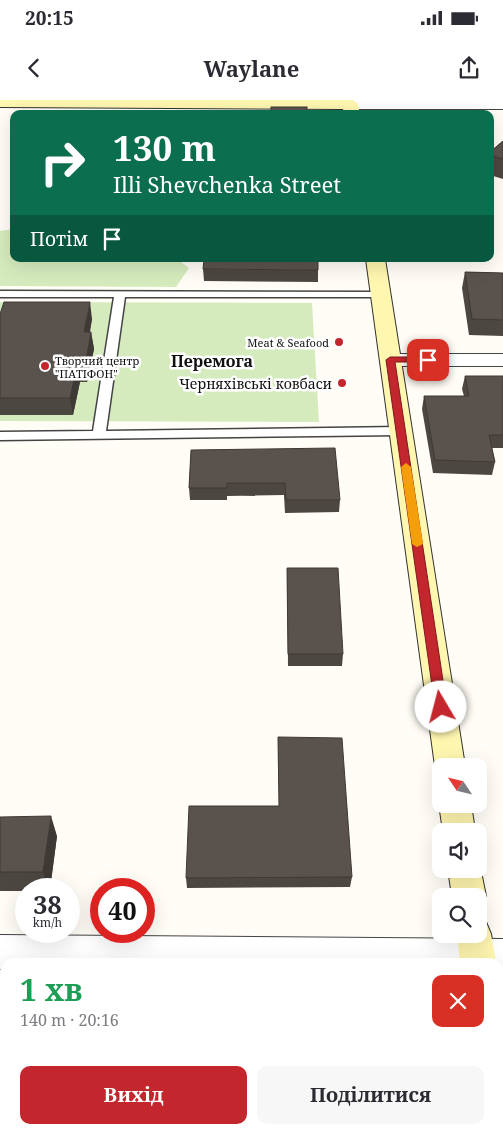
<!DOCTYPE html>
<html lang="uk">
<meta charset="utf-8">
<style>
body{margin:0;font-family:"Noto Serif",serif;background:#f7f7f7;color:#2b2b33;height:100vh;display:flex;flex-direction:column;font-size:19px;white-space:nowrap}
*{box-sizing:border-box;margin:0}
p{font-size:16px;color:#7c7c81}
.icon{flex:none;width:28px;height:28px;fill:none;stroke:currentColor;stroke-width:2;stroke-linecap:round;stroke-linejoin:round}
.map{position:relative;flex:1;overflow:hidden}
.details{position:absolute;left:0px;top:858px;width:504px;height:176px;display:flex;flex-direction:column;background:#fff;border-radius:15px 15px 0 0;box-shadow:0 5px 20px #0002}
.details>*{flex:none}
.top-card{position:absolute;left:10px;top:10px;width:484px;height:152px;border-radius:10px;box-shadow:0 5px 20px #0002;background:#0b6e4f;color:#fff;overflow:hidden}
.needle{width:32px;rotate:305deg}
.fabs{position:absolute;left:432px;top:658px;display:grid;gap:10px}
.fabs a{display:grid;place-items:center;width:55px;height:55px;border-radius:10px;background:#fff;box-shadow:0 5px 20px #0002;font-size:25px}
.speed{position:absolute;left:15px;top:778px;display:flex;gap:10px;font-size:25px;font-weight:700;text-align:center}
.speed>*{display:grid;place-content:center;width:65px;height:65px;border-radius:50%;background:#fff;box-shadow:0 5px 20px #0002;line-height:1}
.speed small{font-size:12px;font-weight:400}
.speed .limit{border:8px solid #d22;background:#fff;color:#111}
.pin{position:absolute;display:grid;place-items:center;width:42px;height:42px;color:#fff;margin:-21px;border-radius:10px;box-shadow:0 2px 8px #0006}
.me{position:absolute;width:55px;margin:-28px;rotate:352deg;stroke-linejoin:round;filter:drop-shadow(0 0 4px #0008)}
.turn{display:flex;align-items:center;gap:18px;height:105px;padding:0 20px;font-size:22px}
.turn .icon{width:65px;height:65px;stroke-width:2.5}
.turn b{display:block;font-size:35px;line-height:42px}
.then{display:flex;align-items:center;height:48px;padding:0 20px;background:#0003;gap:10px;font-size:19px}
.round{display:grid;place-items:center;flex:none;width:52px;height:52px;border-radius:10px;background:#f7f7f7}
.summary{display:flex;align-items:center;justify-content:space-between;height:85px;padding:0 20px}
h1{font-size:30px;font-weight:700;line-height:38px;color:#1e9e55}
.button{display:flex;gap:10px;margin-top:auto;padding:10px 20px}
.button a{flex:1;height:58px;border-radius:10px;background:#c4262e;color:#fff;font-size:20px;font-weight:700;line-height:58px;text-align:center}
.button a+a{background:#f7f7f7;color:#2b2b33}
.status{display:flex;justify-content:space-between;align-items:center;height:35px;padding:0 25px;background:#fff;direction:ltr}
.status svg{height:14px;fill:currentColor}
header{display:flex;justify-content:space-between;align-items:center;height:65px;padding:0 20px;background:#fff;font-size:22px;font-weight:700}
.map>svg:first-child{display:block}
.green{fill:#d5ebbd}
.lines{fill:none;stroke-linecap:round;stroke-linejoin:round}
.lane-casing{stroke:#444;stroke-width:3}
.street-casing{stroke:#444;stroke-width:2}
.secondary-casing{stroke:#333;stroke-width:2}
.lane{fill:#fff;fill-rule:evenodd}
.street{fill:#fff;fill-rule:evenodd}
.secondary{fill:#fff6b0;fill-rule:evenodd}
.wall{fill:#4d4742}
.shaded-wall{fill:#3f3936}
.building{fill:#5a524d;stroke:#3f3936}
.route{fill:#c4262e;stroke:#7f191e}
.slow{fill:#f59e0b}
.poi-dot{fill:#c4262e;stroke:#fff;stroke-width:2}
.labels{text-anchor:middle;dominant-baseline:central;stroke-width:5;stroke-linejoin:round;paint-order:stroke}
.far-poi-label{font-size:11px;fill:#111;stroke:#fff;text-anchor:end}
.poi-label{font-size:14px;fill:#111;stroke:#fff;text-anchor:end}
.far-district-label{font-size:16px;font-weight:bold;fill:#111;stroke:#fff}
</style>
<div class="status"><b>20:15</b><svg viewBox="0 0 49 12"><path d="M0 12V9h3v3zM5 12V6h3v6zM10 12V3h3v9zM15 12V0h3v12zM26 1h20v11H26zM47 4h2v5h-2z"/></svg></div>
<header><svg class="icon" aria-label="back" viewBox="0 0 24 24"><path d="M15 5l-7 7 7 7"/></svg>Waylane<svg class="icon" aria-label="share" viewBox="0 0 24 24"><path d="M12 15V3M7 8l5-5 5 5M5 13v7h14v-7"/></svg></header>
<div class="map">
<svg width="503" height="1033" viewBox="0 0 503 1033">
<rect width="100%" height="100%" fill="#fffdf5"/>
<!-- green -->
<g class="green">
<polygon points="14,129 14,159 177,159 189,168 176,187 0,186 0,131"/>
<polygon points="0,202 312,203 319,322 0,321"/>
</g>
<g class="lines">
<defs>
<polygon id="lane" points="0,191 385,192 386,194 385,196 381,197 125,197 106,331 401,327 407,331 401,335 0,340 0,332 93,331 114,197 0,197"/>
<g id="street">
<polygon points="347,0 503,0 503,9 350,9 345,7 342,4"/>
<polygon points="391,254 503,254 503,266 391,266 383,265 380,260 383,255"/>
<polygon points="0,835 503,839 503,873 499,873 499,862 5,862 5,869 0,869"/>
</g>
<g id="secondary">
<polygon points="0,0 353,0 358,4 360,14 344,14 343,9 0,7"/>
<polygon points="366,159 385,159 465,666 441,666 441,676 435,666"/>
<polygon points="441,699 441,704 471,704 475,731 443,731 439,704"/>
<polygon points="479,762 486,796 481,807 479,808 479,796 452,796 448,769 479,769"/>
<polygon points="479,819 486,822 491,834 496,862 460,862 457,834 479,834"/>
<polygon points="499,985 503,986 503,1033 483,1033 483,1029 499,1029"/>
</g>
</defs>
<!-- lane casing -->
<use href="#lane" class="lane-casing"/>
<!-- street casing -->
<use href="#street" class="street-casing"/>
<!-- secondary casing -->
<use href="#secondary" class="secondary-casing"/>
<!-- lane -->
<use href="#lane" class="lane"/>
<!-- street -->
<use href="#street" class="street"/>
<!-- secondary -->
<use href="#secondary" class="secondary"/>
</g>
<!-- wall -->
<g class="wall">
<polygon points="503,41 503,79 490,75 490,52"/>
<polygon points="203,169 318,170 318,182 204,181"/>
<polygon points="465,172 503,173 503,236 469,235 462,188"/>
<polygon points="0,214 92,219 90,232 91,232 94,249 87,282 80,282 73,315 0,315"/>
<polygon points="465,276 503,276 503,348 492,348 495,362 492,375 433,373 422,309 424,296 464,296 462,289"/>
<polygon points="191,350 340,400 339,412 285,413 284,395 227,396 227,400 190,400 189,388"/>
<polygon points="287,468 343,554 342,566 288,566"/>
<polygon points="278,637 352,777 350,787 187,788 186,778 279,706"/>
<polygon points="0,717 57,736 50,789 26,789 26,791 0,791"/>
</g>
<!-- shaded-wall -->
<g class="shaded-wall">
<polygon points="90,202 92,219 86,249 84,232"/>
<polygon points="91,232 94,249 87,282 85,266"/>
<polygon points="77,266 80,282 73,315 70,298"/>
<polygon points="51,716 57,736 50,789 49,789 43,772"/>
<polygon points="5,990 5,1029 8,1029 7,1033 0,1033 0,1025"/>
</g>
<!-- building -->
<g class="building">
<rect x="271" y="7" width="36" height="7"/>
<polygon points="503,41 503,59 490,55 490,52"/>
<polygon points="204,159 318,159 318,170 203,169"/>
<polygon points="465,172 503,173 503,220 472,219"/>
<polygon points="4,202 90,202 84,232 91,232 85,266 77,266 70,298 0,298 0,214"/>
<polygon points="465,276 503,276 503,335 489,335 495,362 435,360 424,296 469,296"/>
<polygon points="335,348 340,400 286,400 285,383 227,383 227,388 189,388 191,350"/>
<polygon points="287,468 338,468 343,554 288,554"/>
<polygon points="278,637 342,638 352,777 186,778 189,706 279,706"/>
<polygon points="51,716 43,772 0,772 0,717"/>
<polygon points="0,961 5,961 5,990 0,1025"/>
<polygon points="296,1029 374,1029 375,1033 296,1033"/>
</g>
<!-- route -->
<polygon class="route" points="428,257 431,258 431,262 395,262 447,607 445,611 437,611 435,607 386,260 390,257"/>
<!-- slow -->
<polygon class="slow" points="406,363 411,367 423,444 417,447 412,444 401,367"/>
<!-- markers -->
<g class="poi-dot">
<circle cx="339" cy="242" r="5"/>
<circle cx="45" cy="266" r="5"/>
<circle cx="342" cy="283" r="5"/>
</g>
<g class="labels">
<!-- far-poi labels -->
<g class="far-poi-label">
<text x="329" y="242">Meat &amp; Seafood</text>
<text x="55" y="260" text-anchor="start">Творчий центр<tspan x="55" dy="13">"ПАТІФОН"</tspan></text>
</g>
<!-- poi labels -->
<g class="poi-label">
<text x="332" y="283">Черняхівські ковбаси</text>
</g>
<!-- far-district labels -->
<g class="far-district-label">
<text x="212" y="261">Перемога</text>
</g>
</g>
</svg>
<div class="fabs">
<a><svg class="needle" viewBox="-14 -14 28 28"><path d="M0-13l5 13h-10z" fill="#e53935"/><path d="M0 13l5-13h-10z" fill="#7c7c81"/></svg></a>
<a><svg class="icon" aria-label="sound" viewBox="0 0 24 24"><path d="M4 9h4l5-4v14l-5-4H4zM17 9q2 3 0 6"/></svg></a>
<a><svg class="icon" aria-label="search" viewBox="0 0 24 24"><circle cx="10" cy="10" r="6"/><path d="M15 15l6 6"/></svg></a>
</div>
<div class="speed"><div>38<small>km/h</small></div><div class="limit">40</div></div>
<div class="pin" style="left:428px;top:260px;background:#d93025"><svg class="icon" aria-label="arrive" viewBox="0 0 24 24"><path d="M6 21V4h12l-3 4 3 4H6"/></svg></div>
<svg class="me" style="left:441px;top:607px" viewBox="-20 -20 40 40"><circle r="19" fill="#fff"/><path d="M0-13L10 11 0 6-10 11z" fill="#c4262e"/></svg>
<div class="top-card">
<div class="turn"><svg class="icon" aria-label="right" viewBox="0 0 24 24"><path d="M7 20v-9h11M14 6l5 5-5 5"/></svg><div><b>130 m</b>Illi Shevchenka Street</div></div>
<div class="then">Потім<svg class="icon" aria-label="arrive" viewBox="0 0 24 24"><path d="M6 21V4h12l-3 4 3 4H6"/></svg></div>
</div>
<section class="details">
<div class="summary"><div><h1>1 хв</h1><p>140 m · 20:16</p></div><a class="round" style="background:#d93025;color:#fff"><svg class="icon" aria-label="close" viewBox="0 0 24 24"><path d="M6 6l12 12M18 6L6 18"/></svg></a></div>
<div class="button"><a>Вихід</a><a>Поділитися</a></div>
</section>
</div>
